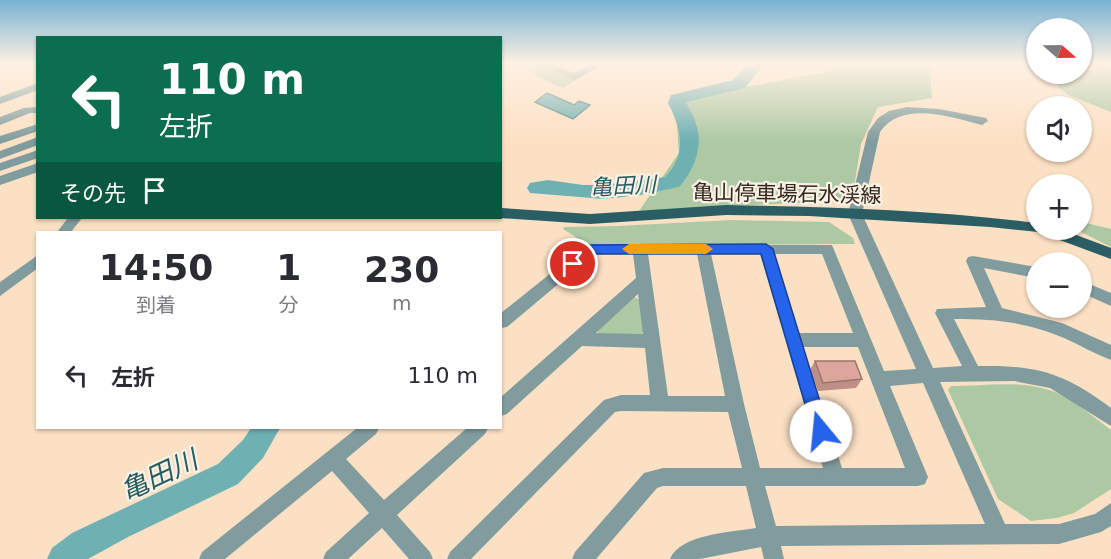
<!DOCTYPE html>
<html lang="ja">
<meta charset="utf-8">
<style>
body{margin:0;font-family:"DejaVu Sans","Noto Sans JP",sans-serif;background:#f2f2f3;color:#2b2b33;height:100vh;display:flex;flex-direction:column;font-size:22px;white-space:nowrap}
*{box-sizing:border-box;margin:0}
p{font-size:20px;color:#7c7c81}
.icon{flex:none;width:33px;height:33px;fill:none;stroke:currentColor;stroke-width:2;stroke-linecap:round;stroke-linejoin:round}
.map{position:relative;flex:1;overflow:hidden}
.drawer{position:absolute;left:36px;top:231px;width:466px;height:198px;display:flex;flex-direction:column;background:#fff;border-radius:0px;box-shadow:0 2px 4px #0004}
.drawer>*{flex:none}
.hud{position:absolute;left:36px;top:36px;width:466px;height:183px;border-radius:0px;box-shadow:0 2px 4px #0004;background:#0b6e4f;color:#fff;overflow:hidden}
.needle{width:39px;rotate:110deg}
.controls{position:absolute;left:1026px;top:18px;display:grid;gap:12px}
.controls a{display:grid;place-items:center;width:66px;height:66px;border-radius:50%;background:#fff;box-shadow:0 2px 4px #0004;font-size:30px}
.pin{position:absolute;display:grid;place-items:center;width:51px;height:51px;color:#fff;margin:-26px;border:3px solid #fff;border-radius:50%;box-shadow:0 2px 6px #0007}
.me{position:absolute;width:66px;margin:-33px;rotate:343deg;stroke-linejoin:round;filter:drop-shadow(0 0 4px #0008)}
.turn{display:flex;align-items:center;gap:21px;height:126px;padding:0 24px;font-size:27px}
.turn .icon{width:78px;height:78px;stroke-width:2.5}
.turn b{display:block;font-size:42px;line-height:51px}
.then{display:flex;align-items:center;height:57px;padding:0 24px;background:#0003;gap:12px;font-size:22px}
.eta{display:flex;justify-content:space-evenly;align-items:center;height:102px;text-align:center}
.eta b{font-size:36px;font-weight:700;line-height:42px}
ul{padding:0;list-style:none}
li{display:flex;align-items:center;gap:18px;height:84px;padding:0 24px}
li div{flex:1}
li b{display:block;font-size:22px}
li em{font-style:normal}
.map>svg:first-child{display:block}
.green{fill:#adc9a4}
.water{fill:#6fb0b3;stroke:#5d8786;stroke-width:1.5}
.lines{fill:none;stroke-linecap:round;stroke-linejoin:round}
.river{fill:#6fb0b3;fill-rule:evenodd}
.minor{fill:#819c9e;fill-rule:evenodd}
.major{fill:#2a5e64;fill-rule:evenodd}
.wall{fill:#bd8f86}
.building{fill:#dca69c;stroke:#9a746d;stroke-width:1.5}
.route{fill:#2563eb;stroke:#184099;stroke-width:1.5}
.slow{fill:#f59e0b}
.labels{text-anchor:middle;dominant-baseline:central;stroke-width:4.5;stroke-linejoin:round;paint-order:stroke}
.street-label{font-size:21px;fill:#32281c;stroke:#fcf1e5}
.water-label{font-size:22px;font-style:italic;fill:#265d60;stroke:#fcf1e5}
.near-water-label{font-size:27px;font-style:italic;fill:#265d60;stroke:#fcf1e5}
</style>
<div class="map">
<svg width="1111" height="559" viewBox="0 0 1111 559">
<rect width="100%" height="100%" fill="#fce0c3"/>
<!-- green -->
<g class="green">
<polygon points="533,63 576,80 563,88 544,80 520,64"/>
<polygon points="835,63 934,63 930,71 932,98 878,107 861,144 852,200 639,211 679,153 676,114 683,98 691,92 746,87 832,71"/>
<polygon points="1111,66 1111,112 1068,95 1058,87 1056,74 1082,74 1082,71"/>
<polygon points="732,220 829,222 853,238 855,244 588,245 563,229 564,227 618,226"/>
<polygon points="1082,222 1111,229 1111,247 1077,230 1082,230"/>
<polygon points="633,296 641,301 645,331 639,336 598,333 598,329"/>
<path d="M951,386C985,386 1025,379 1057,393C1077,401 1094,418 1111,430V489L1074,513L1057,518L1031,521L998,499L948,390Z"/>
</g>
<!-- water -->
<polygon class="water" points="547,93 574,105 579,101 590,105 573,119 535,102"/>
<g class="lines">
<!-- river -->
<g class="river">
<path d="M748,63H765L745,88L686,102C689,109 694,116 696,124C704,145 694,171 679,187L640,195L604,199L530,193L527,188L530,183L548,180L583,185H604L665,177C688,154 681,128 668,103L671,95L733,80Z"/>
<polygon points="251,428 280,428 263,458 238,484 128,537 88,559 47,559 52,548 72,533 218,464 243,440"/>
</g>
<!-- minor -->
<g class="minor">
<polygon points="534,63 548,63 574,73 595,63 607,63 575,80"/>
<polygon points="38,83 38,90 0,104 0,97"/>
<polygon points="38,107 38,113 30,113 0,125 0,117 24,108"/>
<path d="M907,107L939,109L986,118L988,121L982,125C951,117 902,100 880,132L862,214L933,368L962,366L935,313L937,309L986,307L966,261L968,257L973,256L1036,267V278L984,268L1002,308L1062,323L1111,345V360C1095,354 1080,345 1064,338C1026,322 995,319 954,319L978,366C1037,365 1064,373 1111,408V426L1050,388L1014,381L940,382L1005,524H1059L1095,514L1111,503V526L1101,532L1059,544L781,546L784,559H764L761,547L700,559H670C680,534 732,532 756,528L746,486H663L657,488L596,559H572L575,552L644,473L663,468H742L728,412L621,411L615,412L471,559H447L450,552L604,400L621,395H650L645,348L582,346L507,414L501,416V397L636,278L633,254H594L507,327L501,328V313L586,245L591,244L832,245L884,371L916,369L848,214L868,132L878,118L889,111ZM648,254H697L725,396H668ZM711,254H760L823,468H760L744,404ZM775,254H822L853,333H799ZM638,294L643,334L596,333ZM803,347H858L905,468H842ZM923,383L985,524L776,526L765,486H918L925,484L928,477L890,386Z"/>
<polygon points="38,124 38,131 0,144 0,136"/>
<polygon points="38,137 38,145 0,159 0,151"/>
<polygon points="38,150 38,158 0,171 0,163"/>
<polygon points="38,163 38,172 0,185 0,176"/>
<polygon points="68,218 82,218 71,232 57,232"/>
<polygon points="38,255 38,268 0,296 0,282"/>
<polygon points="1082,281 1111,293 1111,306 1082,293"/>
<polygon points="357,428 379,428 376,434 346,459 384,500 467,428 488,428 485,434 397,515 430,552 433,559 409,559 382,528 348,559 323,559 326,552 369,513 332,471 225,559 199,559 202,552"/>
</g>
<!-- major -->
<path class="major" d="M726,205C829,207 934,210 1036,223V230H1063L1111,248V259L1038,232L990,227L809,216L726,215L590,224L500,218L501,208L590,214Z"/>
</g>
<!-- wall -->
<polygon class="wall" points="815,361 862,379 856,388 818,391 810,370"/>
<!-- building -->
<polygon class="building" points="815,361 855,361 862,379 823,383"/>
<!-- sky -->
<linearGradient id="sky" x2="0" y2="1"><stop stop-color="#77b2d3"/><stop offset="0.45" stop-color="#fef1e4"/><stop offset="1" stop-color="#fef1e4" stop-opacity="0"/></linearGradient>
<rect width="1111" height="141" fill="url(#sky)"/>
<!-- route -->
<polygon class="route" points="766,244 773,249 829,431 827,436 821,438 815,436 813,431 761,254 594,254 578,268 568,268 566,264 591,245"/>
<!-- slow -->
<polygon class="slow" points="629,244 706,244 713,249 706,254 629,254 622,249"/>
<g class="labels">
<!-- street labels -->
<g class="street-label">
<text transform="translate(787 194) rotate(1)">亀山停車場石水渓線</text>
</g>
<!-- water labels -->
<g class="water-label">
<text transform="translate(623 186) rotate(-3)">亀田川</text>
</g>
<!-- near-water labels -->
<g class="near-water-label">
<text transform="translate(159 475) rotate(-25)">亀田川</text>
</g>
</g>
</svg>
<div class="controls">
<a><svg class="needle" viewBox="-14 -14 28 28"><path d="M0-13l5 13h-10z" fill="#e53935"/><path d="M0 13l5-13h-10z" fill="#7c7c81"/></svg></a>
<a><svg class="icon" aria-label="sound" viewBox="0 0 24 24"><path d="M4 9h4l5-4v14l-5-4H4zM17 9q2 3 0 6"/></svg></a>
<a>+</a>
<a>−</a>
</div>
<div class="pin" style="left:573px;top:264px;background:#d93025"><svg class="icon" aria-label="arrive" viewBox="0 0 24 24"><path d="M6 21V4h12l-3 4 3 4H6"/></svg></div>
<svg class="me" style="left:821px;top:431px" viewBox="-20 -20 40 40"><circle r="19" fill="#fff"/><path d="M0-13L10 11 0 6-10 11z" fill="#2563eb"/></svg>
<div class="hud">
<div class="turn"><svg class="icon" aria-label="left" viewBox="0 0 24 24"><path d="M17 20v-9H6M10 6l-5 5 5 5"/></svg><div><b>110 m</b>左折</div></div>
<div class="then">その先<svg class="icon" aria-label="arrive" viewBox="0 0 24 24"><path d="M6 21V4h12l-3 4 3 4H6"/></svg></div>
</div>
<section class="drawer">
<div class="eta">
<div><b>14:50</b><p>到着</p></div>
<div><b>1</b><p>分</p></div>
<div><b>230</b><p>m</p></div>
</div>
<ul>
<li><svg class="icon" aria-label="left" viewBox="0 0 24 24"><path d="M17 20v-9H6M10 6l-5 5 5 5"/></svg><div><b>左折</b></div><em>110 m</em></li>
</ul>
</section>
</div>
